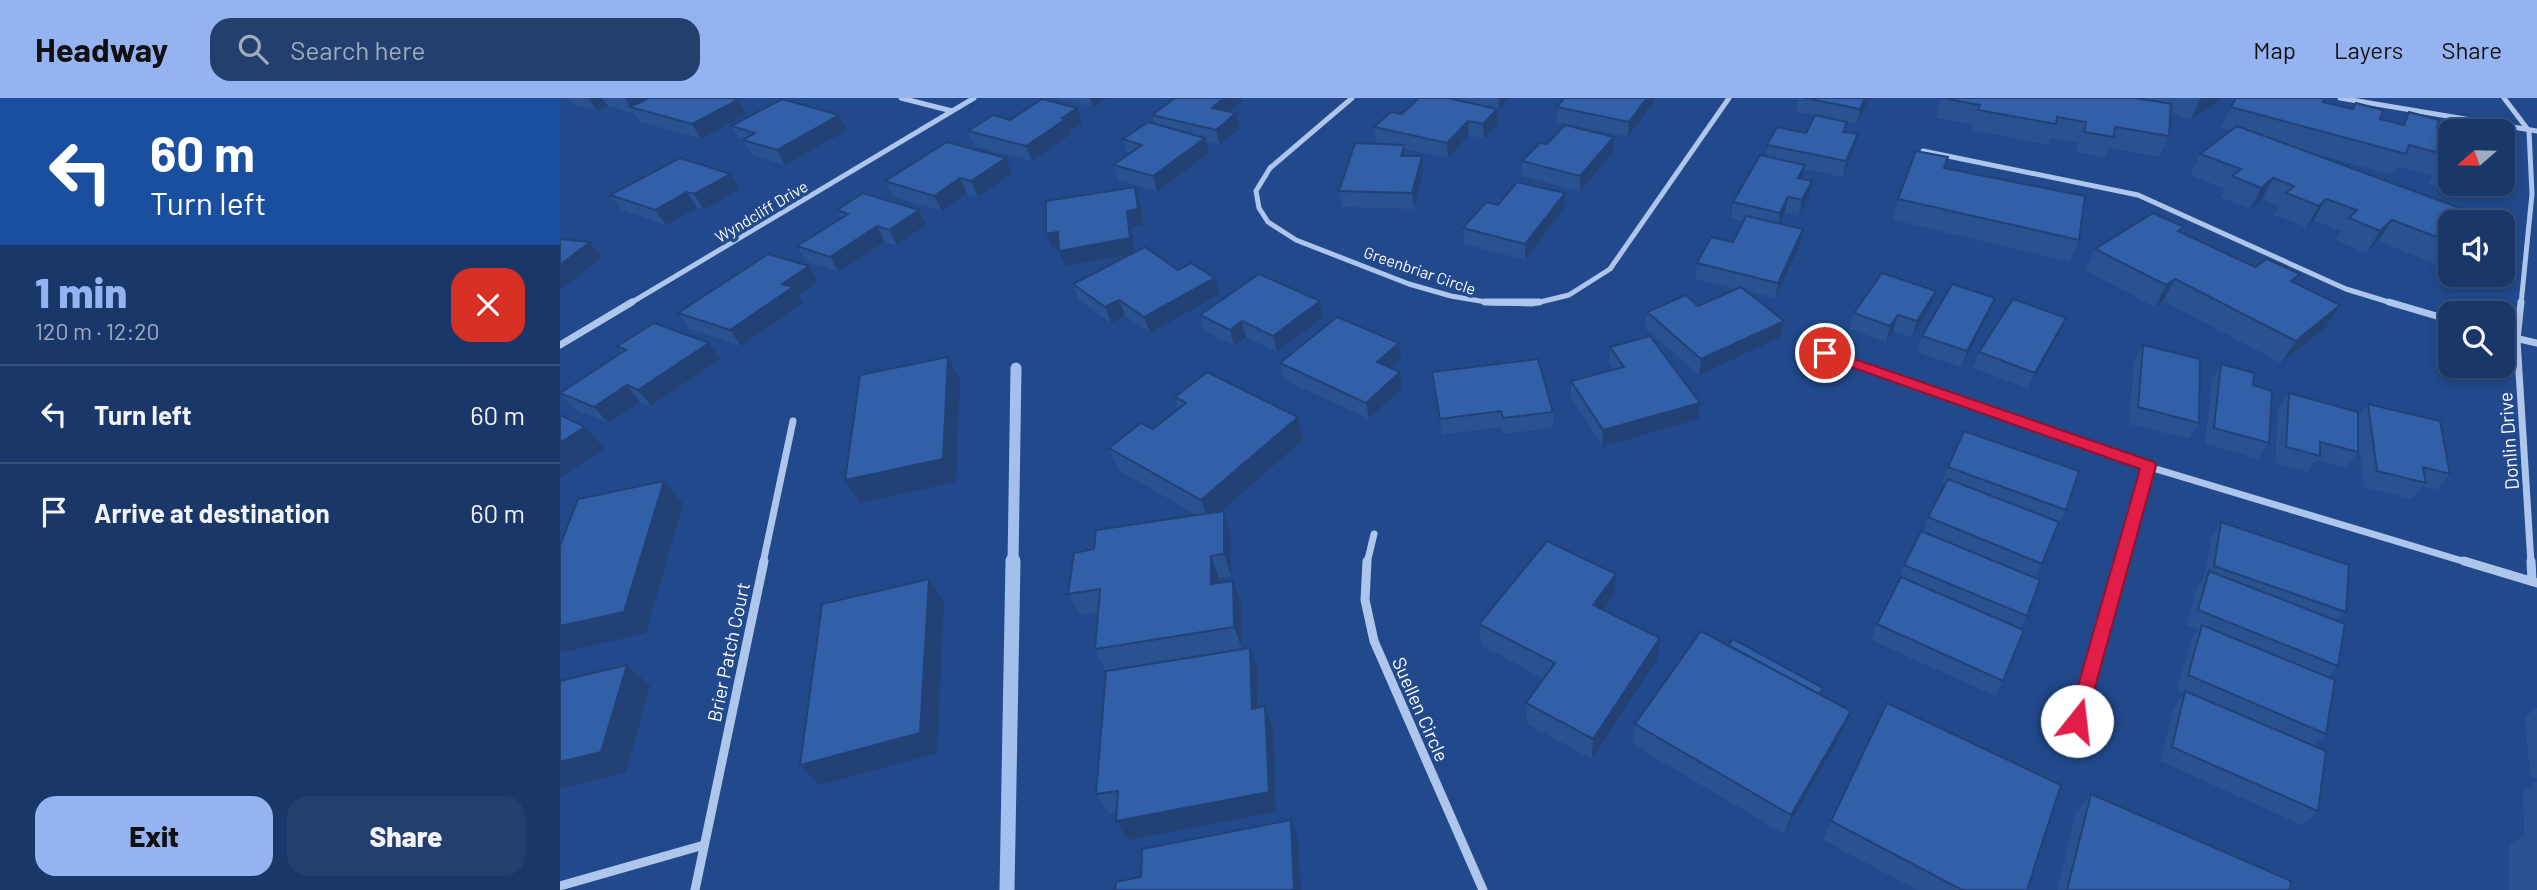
<!DOCTYPE html>
<meta charset="utf-8">
<style>
body{margin:0;font-family:Barlow,sans-serif;background:#223f6e;color:#f1f3f6;height:100vh;display:flex;flex-direction:column;font-size:26px;white-space:nowrap}
*{box-sizing:border-box;margin:0}
p{font-size:23px;color:#9facc0}
.icon{flex:none;width:38px;height:38px;fill:none;stroke:currentColor;stroke-width:2;stroke-linecap:round;stroke-linejoin:round}
.map{position:relative;flex:1;overflow:hidden}
.drawer{display:flex;flex-direction:column;background:#193768;width:560px}
.drawer>*{flex:none}
.guide{background:#1a4fa0;color:#fff;overflow:hidden}
.needle{width:46px;rotate:250deg}
.fabs{position:absolute;left:1878px;top:21px;display:grid;gap:14px}
.fabs a{display:grid;place-items:center;width:77px;height:77px;border-radius:14px;background:#193768;box-shadow:0 4px 10px #0003,0 0 0 2px #37517c;font-size:35px}
.pin{position:absolute;display:grid;place-items:center;width:60px;height:60px;color:#fff;margin:-30px;border:4px solid #fff;border-radius:50%;box-shadow:0 2px 7px #0007}
.me{position:absolute;width:77px;margin:-38px;rotate:16deg;stroke-linejoin:round;filter:drop-shadow(0 0 5px #0008)}
.turn{display:flex;align-items:center;gap:24px;height:147px;padding:0 35px;font-size:32px}
.turn .icon{width:91px;height:91px;stroke-width:2.5}
.turn b{display:block;font-size:49px;line-height:60px}
.round{display:grid;place-items:center;flex:none;width:74px;height:74px;border-radius:21px;background:#223f6e}
.headline{display:flex;align-items:center;justify-content:space-between;height:119px;padding:0 35px}
h1{font-size:42px;font-weight:800;line-height:52px;color:#95b2f1}
.cta{display:flex;gap:14px;margin-top:auto;padding:14px 35px}
.cta a{flex:1;height:80px;border-radius:21px;background:#95b2f1;color:#111;font-size:28px;font-weight:800;line-height:80px;text-align:center}
.cta a+a{background:#223f6e;color:#f1f3f6}
ul{padding:0;list-style:none}
li{display:flex;align-items:center;gap:21px;height:98px;padding:0 35px;border-top:2px solid #37517c}
li div{flex:1}
li b{display:block;font-size:26px}
li em{font-style:normal}
header{display:flex;align-items:center;gap:42px;box-sizing:border-box;height:98px;padding:0 35px;background:#95b2f1;color:#111}
header strong{font-size:33px}
nav{display:flex;gap:38px;margin-inline-start:auto;font-size:24px}
.search{width:490px;height:63px;background:#223f6e;display:flex;align-items:center;gap:18px;box-sizing:border-box;padding:0 24px;border-radius:21px;color:#9facc0;font-size:26px}
main{display:flex;flex:1;min-height:0}
.map>svg:first-child{display:block}
.lines{fill:none;stroke-linecap:round;stroke-linejoin:round}
.stream-far1{stroke:#a1c0ec;stroke-width:11}
.stream{stroke:#a1c0ec;stroke-width:15}
.street-far2{stroke:#aec6eb;stroke-width:5}
.street-far1{stroke:#aec6eb;stroke-width:7}
.street{stroke:#aec6eb;stroke-width:9}
.wall{fill:#2a5290}
.shaded-wall{fill:#224276}
.building{fill:#315fa8;stroke:#224276;stroke-width:2}
.route{fill:#e11d48;stroke:#92132f;stroke-width:2}
.labels{text-anchor:middle;dominant-baseline:central;stroke-width:7;stroke-linejoin:round;paint-order:stroke}
.far-street-label{font-size:16px;fill:#fff;stroke:#21498b}
.street-label{font-size:19px;fill:#fff;stroke:#21498b}
</style>
<header>
<strong>Headway</strong>
<div class="search"><svg class="icon" aria-label="search" viewBox="0 0 24 24"><circle cx="10" cy="10" r="6"/><path d="M15 15l6 6"/></svg>Search here</div>
<nav><a>Map</a><a>Layers</a><a>Share</a></nav>
</header>
<main>
<section class="drawer">
<div class="guide">
<div class="turn"><svg class="icon" aria-label="left" viewBox="0 0 24 24"><path d="M17 20v-9H6M10 6l-5 5 5 5"/></svg><div><b>60 m</b>Turn left</div></div>
</div>
<div class="headline"><div><h1>1 min</h1><p>120 m · 12:20</p></div><a class="round" style="background:#d93025;color:#fff"><svg class="icon" aria-label="close" viewBox="0 0 24 24"><path d="M6 6l12 12M18 6L6 18"/></svg></a></div>
<ul>
<li><svg class="icon" aria-label="left" viewBox="0 0 24 24"><path d="M17 20v-9H6M10 6l-5 5 5 5"/></svg><div><b>Turn left</b></div><em>60 m</em></li>
<li><svg class="icon" aria-label="arrive" viewBox="0 0 24 24"><path d="M6 21V4h12l-3 4 3 4H6"/></svg><div><b>Arrive at destination</b></div><em>60 m</em></li>
</ul>
<div class="cta"><a>Exit</a><a>Share</a></div>
</section>
<div class="map">
<svg width="1977" height="792" viewBox="0 0 1977 792">
<rect width="100%" height="100%" fill="#21498b"/>
<g class="lines">
<!-- stream-far1 -->
<polyline class="stream-far1" points="453,465 456,270"/>
<!-- stream -->
<polyline class="stream" points="447,792 453,463"/>
<!-- street-far2 -->
<g class="street-far2">
<polyline points="341,0 392,13"/>
<polyline points="792,0 710,70 696,93 699,110 708,124 736,142 849,186 891,198 932,205 972,206 1009,197 1050,171 1169,0"/>
<polyline points="1780,0 1977,33"/>
<polyline points="1944,0 1969,33 1972,96 1961,206"/>
<polyline points="1363,53 1578,97 1786,191 1835,206"/>
<polyline points="69,206 414,0"/>
</g>
<!-- street-far1 -->
<g class="street-far1">
<polyline points="925,204 979,204"/>
<polyline points="1829,204 1890,222"/>
<polyline points="1961,204 1957,242 1971,465"/>
<polyline points="1942,237 1977,245"/>
<polyline points="0,247 72,204"/>
<polyline points="1265,255 1596,371 1909,465"/>
<polyline points="203,465 233,323"/>
<polyline points="807,465 814,436"/>
<polyline points="1562,465 1589,368"/>
</g>
<!-- street -->
<g class="street">
<polyline points="807,463 805,502 814,543 923,792"/>
<polyline points="1904,463 1977,485"/>
<polyline points="1971,463 1972,483"/>
<polyline points="1518,623 1563,463"/>
<polyline points="0,788 144,747"/>
<polyline points="135,792 204,463"/>
</g>
</g>
<!-- wall -->
<g class="wall">
<polygon points="7,0 172,0 187,16 141,41 80,24 74,16 48,8 37,13 12,6"/>
<polygon points="498,0 547,0 533,9"/>
<polygon points="615,0 681,0 682,3 669,14 676,15 680,30 660,47 646,44 649,55 597,94 558,82 553,67 568,56 563,41 595,26 592,17"/>
<polygon points="888,0 950,0 939,11 937,11 938,26 924,41 909,37 888,60 845,51 846,58 862,58 863,73 854,111 782,109 779,93 823,46 816,44 814,29 842,16"/>
<polygon points="1004,0 1094,0 1094,4 1068,39 997,24 997,9"/>
<polygon points="1238,0 1309,0 1297,26 1287,24 1285,34 1298,36 1294,51 1283,79 1244,71 1242,80 1252,83 1249,98 1239,118 1225,115 1220,126 1243,131 1240,147 1215,200 1187,193 1224,223 1221,239 1139,277 1085,230 1087,214 1138,208 1177,191 1135,181 1137,165 1173,144 1184,123 1171,120 1173,104 1206,58 1207,47 1246,35 1274,21 1236,14"/>
<polygon points="1382,0 1664,0 1631,22 1610,14 1609,38 1599,59 1549,50 1545,60 1516,54 1518,45 1491,40 1488,47 1412,32 1414,27 1376,20"/>
<polygon points="1763,4 1842,26 1849,14 1877,30 1890,33 1890,86 1908,86 1902,95 1869,86 1872,78 1838,69 1832,77 1746,53 1916,116 1911,124 1890,124 1890,150 1875,166 1818,143 1806,155 1775,142 1781,133 1754,122 1746,129 1714,117 1719,108 1702,101 1690,111 1661,99 1665,91 1630,77 1640,56 1670,32 1661,30 1671,9"/>
<polygon points="279,17 287,32 225,67 192,57 184,44 180,43 171,28"/>
<polygon points="450,22 522,25 510,33 511,36 472,63 414,48 408,33"/>
<polygon points="1054,39 1053,54 1020,94 962,78 962,63 987,46"/>
<polygon points="1384,70 1519,142 1510,164 1333,122 1338,101"/>
<polygon points="452,75 418,99 407,96 382,113 333,99 325,83"/>
<polygon points="575,89 580,104 583,127 572,129 575,154 618,172 660,196 590,235 565,218 551,225 519,202 513,186 570,157 505,168 499,151 493,152 486,136"/>
<polygon points="180,91 144,112 137,110 106,127 61,112 50,97"/>
<polygon points="1005,95 1004,110 965,162 904,146 903,130 938,107"/>
<polygon points="277,112 366,127 337,147 325,144 279,174 247,164 237,148 281,120"/>
<polygon points="1621,134 1695,169 1735,185 1780,207 1766,229 1721,265 1603,203 1595,209 1526,173 1535,151"/>
<polygon points="258,184 238,198 243,205 181,248 129,231 118,215"/>
<polygon points="1376,193 1370,209 1352,239 1333,233 1326,244 1290,231 1294,215"/>
<polygon points="1429,215 1402,269 1357,254 1362,238"/>
<polygon points="640,217 763,219 717,254 686,239 674,248 644,233"/>
<polygon points="1499,236 1468,291 1413,270 1419,254"/>
<polygon points="149,245 161,261 91,308 80,304 48,325 14,311 0,295 62,255 57,248"/>
<polygon points="1583,247 1639,325 1629,341 1569,326 1574,264"/>
<polygon points="1050,249 1140,305 1138,321 1042,349 1011,299 1011,283 1054,272 1049,265"/>
<polygon points="841,261 830,270 840,274 842,290 809,321 724,282 720,265"/>
<polygon points="1661,266 1693,287 1709,345 1698,361 1645,346 1652,282"/>
<polygon points="872,274 993,314 993,330 943,336 942,329 882,337"/>
<polygon points="1729,295 1798,319 1808,306 1890,376 1876,392 1863,388 1852,401 1804,389 1798,340 1798,354 1786,370 1757,362 1748,374 1715,365 1718,311"/>
<polygon points="615,299 738,319 743,342 660,414 664,413 671,435 671,478 659,480 659,485 681,505 682,551 546,573 535,551 538,514 520,517 508,496 534,451 637,417 558,372 549,350 593,331 618,311"/>
<polygon points="1388,369 1506,412 1475,480 1467,518 1460,531 1443,583 1435,598 1311,542 1317,526 1339,483 1344,467 1363,434 1368,419 1385,386 1382,385"/>
<polygon points="1661,424 1786,514 1777,523 1778,568 1768,579 1766,636 1754,648 1758,713 1742,727 1600,663 1614,609 1624,595 1617,592 1631,543 1638,532 1627,527 1637,489 1644,480 1651,440"/>
<polygon points="1056,476 1054,497 1043,512 1097,562 1032,661 967,626 966,605 984,581 921,547 919,526"/>
<polygon points="697,571 699,610 713,629 716,714 568,742 556,714 549,716 536,696"/>
<polygon points="1261,597 1283,633 1224,736 1072,646 1075,626"/>
<polygon points="1977,609 1977,680 1970,678 1965,619"/>
<polygon points="1977,683 1977,792 1949,792 1949,747 1964,737 1963,693"/>
<polygon points="1531,696 1730,792 1497,792 1516,715"/>
<polygon points="1271,723 1467,792 1357,792 1263,742"/>
</g>
<!-- shaded-wall -->
<g class="shaded-wall">
<polygon points="28,0 42,0 48,8 37,13"/>
<polygon points="67,0 106,0 70,9 74,16 65,1"/>
<polygon points="530,0 547,0 533,9"/>
<polygon points="664,0 681,0 682,3 655,25 652,10"/>
<polygon points="939,0 950,0 939,11"/>
<polygon points="1087,0 1094,0 1094,4 1068,39 1069,24"/>
<polygon points="1305,0 1309,0 1297,26 1300,11"/>
<polygon points="1642,0 1664,0 1631,22 1640,1"/>
<polygon points="178,2 187,16 141,41 132,26"/>
<polygon points="517,10 522,25 510,33 511,36 472,63 466,48"/>
<polygon points="937,11 938,26 924,41 923,26"/>
<polygon points="676,15 680,30 660,47 656,32"/>
<polygon points="279,17 287,32 225,67 217,52"/>
<polygon points="908,23 909,37 888,60 887,45"/>
<polygon points="1298,36 1294,51 1283,79 1286,63"/>
<polygon points="1054,39 1053,54 1020,94 1020,78"/>
<polygon points="645,40 649,55 597,94 593,78"/>
<polygon points="844,47 846,62 841,58"/>
<polygon points="862,58 863,73 854,111 852,95"/>
<polygon points="446,60 452,75 418,99 411,83"/>
<polygon points="1245,67 1242,82 1238,80"/>
<polygon points="171,76 180,91 144,112 134,96"/>
<polygon points="400,80 407,96 382,113 374,98"/>
<polygon points="1713,80 1702,101 1690,111 1701,90"/>
<polygon points="1252,83 1249,98 1239,118 1242,102"/>
<polygon points="575,89 580,104 583,127 572,129 575,156 505,168 499,153 567,113"/>
<polygon points="127,94 137,110 106,127 95,112"/>
<polygon points="1005,95 1004,110 965,162 965,146"/>
<polygon points="1228,99 1225,115 1218,130 1220,115"/>
<polygon points="1766,101 1754,122 1746,129 1759,108"/>
<polygon points="359,112 366,127 337,147 329,132"/>
<polygon points="1832,122 1818,143 1806,155 1820,133"/>
<polygon points="317,128 325,144 279,174 270,159"/>
<polygon points="1243,131 1240,147 1215,200 1218,185"/>
<polygon points="498,134 504,150 493,152 486,136"/>
<polygon points="30,144 42,160 0,192 0,167"/>
<polygon points="1890,146 1890,150 1875,166"/>
<polygon points="249,168 258,184 238,198 243,205 181,248 170,232 222,186"/>
<polygon points="655,180 660,196 590,235 584,219"/>
<polygon points="1615,181 1603,203 1595,209 1606,187"/>
<polygon points="1376,193 1370,209 1352,239 1357,223"/>
<polygon points="1435,200 1429,215 1402,269 1407,253"/>
<polygon points="559,202 565,218 551,225 545,209"/>
<polygon points="760,203 763,219 717,254 713,238"/>
<polygon points="1780,207 1766,229 1721,265 1736,243"/>
<polygon points="1338,217 1333,233 1326,244 1330,228"/>
<polygon points="1506,220 1499,236 1468,291 1475,275"/>
<polygon points="682,223 686,239 674,248 670,232"/>
<polygon points="1224,223 1221,239 1139,277 1141,261"/>
<polygon points="149,245 161,261 91,308 78,292"/>
<polygon points="839,245 841,261 819,280 817,264"/>
<polygon points="388,259 400,282 396,384 300,405 285,382"/>
<polygon points="840,274 842,290 809,321 806,305"/>
<polygon points="67,287 80,304 48,325 34,309"/>
<polygon points="1140,305 1138,321 1042,349 1043,332"/>
<polygon points="738,319 743,342 649,424 641,402"/>
<polygon points="25,329 45,351 0,380 0,345"/>
<polygon points="104,383 123,406 86,535 0,555 0,528"/>
<polygon points="664,413 671,435 671,478 664,456"/>
<polygon points="651,458 659,480 659,508 651,486"/>
<polygon points="1056,476 1054,497 1032,528 1033,507"/>
<polygon points="369,481 384,503 377,655 260,687 240,667"/>
<polygon points="673,483 681,505 682,551 674,529"/>
<polygon points="1100,540 1097,562 1032,661 1033,641"/>
<polygon points="690,550 697,571 699,632 692,611"/>
<polygon points="67,567 90,588 66,674 0,691 0,664"/>
<polygon points="705,608 713,629 716,714 568,742 556,723"/>
<polygon points="1291,613 1283,633 1224,736 1231,717"/>
<polygon points="731,722 738,741 741,792 734,792"/>
</g>
<!-- building -->
<g class="building">
<polygon points="89,0 172,0 178,2 132,26 70,9"/>
<polygon points="615,0 664,0 652,10 676,15 656,32 592,17"/>
<polygon points="859,0 887,0 937,11 923,26 908,23 887,45 814,29 831,14 842,16"/>
<polygon points="1004,0 1087,0 1069,24 997,9"/>
<polygon points="1245,0 1305,0 1300,11"/>
<polygon points="1383,0 1576,0 1611,6 1609,38 1555,29 1554,39 1524,34 1526,24 1497,19 1496,26 1418,12 1420,7"/>
<polygon points="1676,0 1765,0 1763,4 1793,11 1796,5 1823,12 1820,21 1844,27 1849,14 1879,22 1877,30 1891,33 1890,33 1890,67 1883,65 1886,57 1849,47 1846,56 1671,9"/>
<polygon points="222,1 279,17 217,52 183,42 195,35 171,28"/>
<polygon points="482,1 517,10 502,20 506,21 466,48 408,33 433,17 450,22"/>
<polygon points="1255,17 1287,24 1283,34 1298,36 1286,63 1207,47 1217,29 1246,35"/>
<polygon points="588,24 645,40 593,78 553,67 582,47 563,41"/>
<polygon points="1005,27 1054,39 1020,78 962,63 980,45 987,46"/>
<polygon points="1677,28 1916,116 1909,124 1890,124 1890,144 1832,122 1820,133 1789,120 1797,112 1766,101 1759,108 1726,95 1734,88 1713,80 1701,90 1672,78 1681,71 1640,56"/>
<polygon points="387,44 446,60 411,83 400,80 374,98 325,83"/>
<polygon points="795,45 844,47 841,58 862,58 852,95 779,93"/>
<polygon points="1356,53 1388,59 1384,70 1525,98 1519,142 1338,101"/>
<polygon points="1200,57 1245,67 1238,80 1252,83 1242,102 1228,99 1220,115 1173,104"/>
<polygon points="120,60 171,76 134,96 127,94 95,112 50,97"/>
<polygon points="957,84 1005,95 965,146 903,130 926,104 938,107"/>
<polygon points="575,89 578,111 567,113 570,140 499,153 498,134 486,136 486,103"/>
<polygon points="303,95 359,112 329,132 317,128 270,159 237,148 288,116 277,112"/>
<polygon points="1593,115 1624,129 1618,133 1695,169 1707,161 1740,176 1731,183 1780,207 1736,243 1615,181 1606,187 1535,151"/>
<polygon points="1186,118 1243,131 1218,185 1137,165 1151,139 1173,144"/>
<polygon points="0,141 30,144 0,167"/>
<polygon points="585,149 618,172 631,165 655,180 584,219 559,202 545,209 513,186"/>
<polygon points="208,156 249,168 222,186 233,189 170,232 118,215"/>
<polygon points="1322,175 1376,193 1357,223 1338,217 1330,228 1294,215"/>
<polygon points="699,176 760,203 713,238 682,223 670,232 640,217"/>
<polygon points="1392,186 1435,200 1407,253 1362,238"/>
<polygon points="1181,189 1224,223 1141,261 1087,214 1126,197 1138,208"/>
<polygon points="1453,201 1506,220 1475,275 1419,254"/>
<polygon points="777,219 839,245 817,264 840,274 806,305 720,265"/>
<polygon points="94,225 149,245 78,292 67,287 34,309 0,295 66,252 57,248"/>
<polygon points="1090,238 1140,305 1043,332 1011,283 1064,269 1050,249"/>
<polygon points="1583,247 1640,261 1639,325 1578,309"/>
<polygon points="388,259 383,361 285,382 300,277"/>
<polygon points="978,261 993,314 943,320 941,313 880,321 872,274"/>
<polygon points="1661,266 1694,275 1693,287 1712,293 1709,345 1654,330"/>
<polygon points="647,274 738,319 641,402 549,350 581,325 593,331 626,305 615,299"/>
<polygon points="1729,295 1798,314 1798,354 1760,344 1760,358 1726,349"/>
<polygon points="1808,306 1880,323 1890,376 1863,369 1866,385 1817,373"/>
<polygon points="0,317 25,329 0,345"/>
<polygon points="1404,333 1519,373 1506,412 1388,369"/>
<polygon points="1388,381 1499,424 1482,466 1368,419"/>
<polygon points="104,383 64,514 0,528 0,448 18,401"/>
<polygon points="664,413 664,456 651,458 651,486 673,483 674,529 535,551 540,491 508,496 514,455 534,451 536,432"/>
<polygon points="1661,424 1789,467 1786,514 1654,468"/>
<polygon points="1361,433 1480,482 1467,518 1344,467"/>
<polygon points="987,443 1056,476 1033,507 1100,540 1033,641 966,605 995,565 919,526"/>
<polygon points="1649,473 1785,526 1778,568 1638,512"/>
<polygon points="1341,479 1464,532 1443,583 1317,526"/>
<polygon points="369,481 360,635 240,667 262,506"/>
<polygon points="1642,527 1775,582 1766,636 1628,577"/>
<polygon points="1141,533 1291,613 1231,717 1075,626"/>
<polygon points="1173,541 1263,590 1259,596 1168,547"/>
<polygon points="690,550 692,611 705,608 709,694 556,723 558,693 536,696 546,573"/>
<polygon points="67,567 41,654 0,664 0,583"/>
<polygon points="1625,593 1766,653 1758,713 1612,649"/>
<polygon points="1327,605 1501,687 1467,792 1402,792 1271,723"/>
<polygon points="1531,696 1731,783 1730,792 1507,792"/>
<polygon points="731,722 734,792 555,792 556,784 581,779 582,751"/>
</g>
<!-- route -->
<polygon class="route" points="1265,251 1594,364 1596,368 1524,629 1511,629 1508,623 1580,371 1260,258 1258,255"/>
<g class="labels">
<!-- far-street labels -->
<g class="far-street-label">
<text transform="translate(201 113) rotate(-31)">Wyndcliff Drive</text>
<text transform="translate(860 172) rotate(19)">Greenbriar Circle</text>
</g>
<!-- street labels -->
<g class="street-label">
<text transform="translate(1948 343) rotate(-94)">Donlin Drive</text>
<text transform="translate(168 554) rotate(-78)">Brier Patch Court</text>
<text transform="translate(861 611) rotate(66)">Suellen Circle</text>
</g>
</g>
</svg>
<div class="fabs">
<a><svg class="needle" viewBox="-14 -14 28 28"><path d="M0-13l5 13h-10z" fill="#e53935"/><path d="M0 13l5-13h-10z" fill="#9facc0"/></svg></a>
<a><svg class="icon" aria-label="sound" viewBox="0 0 24 24"><path d="M4 9h4l5-4v14l-5-4H4zM17 9q2 3 0 6"/></svg></a>
<a><svg class="icon" aria-label="search" viewBox="0 0 24 24"><circle cx="10" cy="10" r="6"/><path d="M15 15l6 6"/></svg></a>
</div>
<div class="pin" style="left:1265px;top:255px;background:#d93025"><svg class="icon" aria-label="arrive" viewBox="0 0 24 24"><path d="M6 21V4h12l-3 4 3 4H6"/></svg></div>
<svg class="me" style="left:1517px;top:623px" viewBox="-20 -20 40 40"><circle r="19" fill="#fff"/><path d="M0-13L10 11 0 6-10 11z" fill="#e11d48"/></svg>
</div>
</main>
